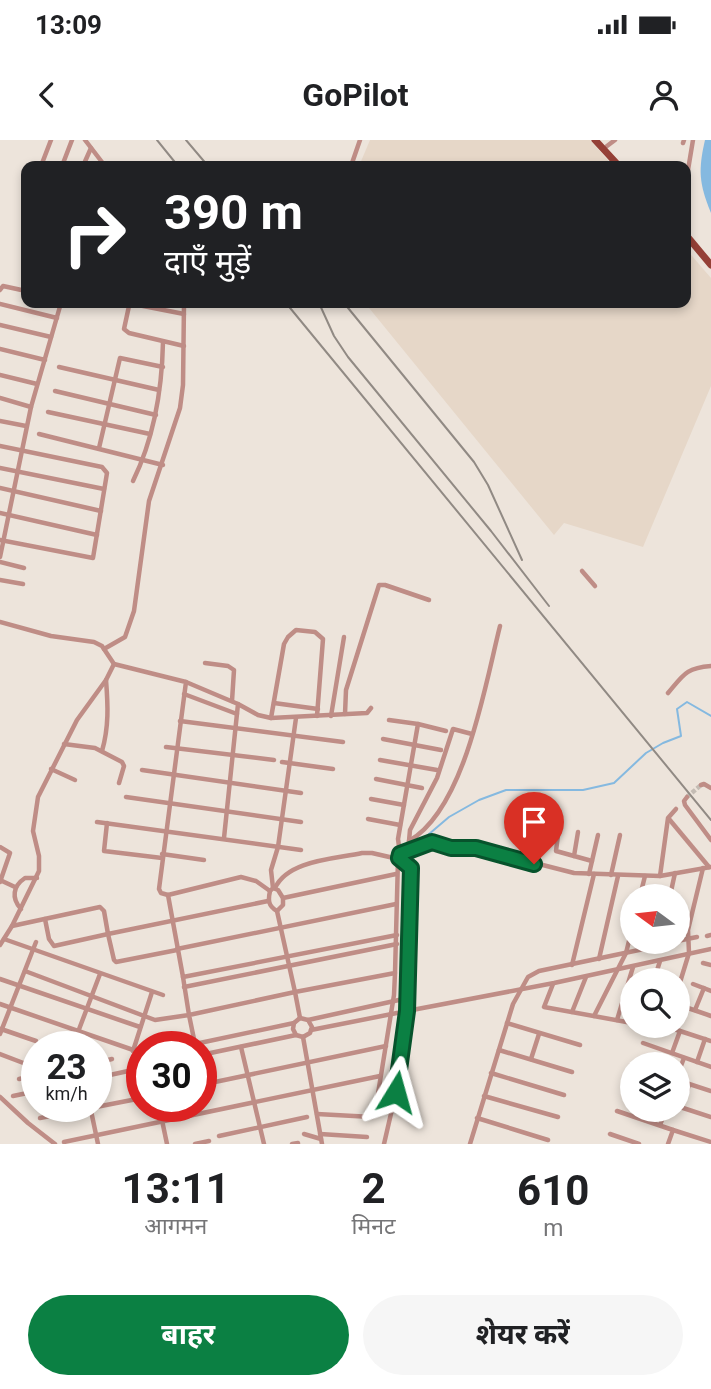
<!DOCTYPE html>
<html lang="hi">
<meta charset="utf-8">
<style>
body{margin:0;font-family:Roboto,"Noto Sans Devanagari",sans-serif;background:#f6f6f6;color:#202124;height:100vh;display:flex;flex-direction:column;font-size:26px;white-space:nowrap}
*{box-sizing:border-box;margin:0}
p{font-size:23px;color:#757577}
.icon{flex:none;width:38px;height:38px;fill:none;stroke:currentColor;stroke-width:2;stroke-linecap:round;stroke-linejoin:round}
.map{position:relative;height:1004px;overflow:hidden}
.details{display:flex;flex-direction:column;background:#fff;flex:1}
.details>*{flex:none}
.hud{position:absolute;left:21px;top:21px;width:670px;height:147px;border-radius:14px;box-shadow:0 4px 10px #0003;background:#202124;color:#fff;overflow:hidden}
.needle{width:46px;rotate:285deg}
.fabs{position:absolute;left:620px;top:744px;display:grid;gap:14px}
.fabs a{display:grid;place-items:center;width:70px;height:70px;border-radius:50%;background:#fff;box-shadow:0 4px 10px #0003;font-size:35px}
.speed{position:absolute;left:21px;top:891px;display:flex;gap:14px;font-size:35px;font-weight:700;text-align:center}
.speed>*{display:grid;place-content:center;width:91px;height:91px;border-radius:50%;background:#fff;box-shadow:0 4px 10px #0003;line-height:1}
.speed small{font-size:18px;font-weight:400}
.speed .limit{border:10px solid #d22;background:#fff;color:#111}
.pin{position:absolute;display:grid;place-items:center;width:60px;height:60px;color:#fff;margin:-72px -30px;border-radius:50% 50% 50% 0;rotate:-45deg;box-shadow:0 0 7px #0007}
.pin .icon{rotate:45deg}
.me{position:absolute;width:77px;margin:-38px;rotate:8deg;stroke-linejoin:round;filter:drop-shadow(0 0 5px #0008)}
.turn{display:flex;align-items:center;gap:24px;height:147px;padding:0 28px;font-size:32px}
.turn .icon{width:91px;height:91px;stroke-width:2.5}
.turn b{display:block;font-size:49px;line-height:60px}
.eta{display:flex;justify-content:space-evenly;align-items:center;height:119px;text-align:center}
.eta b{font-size:42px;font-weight:700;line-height:49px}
.action{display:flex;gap:14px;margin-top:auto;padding:14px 28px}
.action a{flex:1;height:80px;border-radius:42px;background:#0b8043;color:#fff;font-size:28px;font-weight:700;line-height:80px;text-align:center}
.action a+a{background:#f6f6f6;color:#202124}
.status{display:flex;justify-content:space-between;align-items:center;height:49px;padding:0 35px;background:#fff;direction:ltr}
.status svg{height:19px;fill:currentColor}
header{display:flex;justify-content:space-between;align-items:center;height:91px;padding:0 28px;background:#fff;font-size:32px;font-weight:700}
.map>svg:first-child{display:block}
.built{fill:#e6d7c8}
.water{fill:#85b9e0}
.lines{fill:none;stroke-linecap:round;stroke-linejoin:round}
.stream{stroke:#85b9e0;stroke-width:2}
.street-tunnel{stroke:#c4bcb4;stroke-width:4.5;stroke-dasharray:4.5 2;stroke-linecap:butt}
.street{stroke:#bf8d86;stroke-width:4.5}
.primary{stroke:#954037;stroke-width:7}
.rail{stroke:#918a84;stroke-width:2}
.route-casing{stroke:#07532c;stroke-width:18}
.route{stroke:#0b8043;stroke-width:12}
</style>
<div class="status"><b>13:09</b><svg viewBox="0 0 49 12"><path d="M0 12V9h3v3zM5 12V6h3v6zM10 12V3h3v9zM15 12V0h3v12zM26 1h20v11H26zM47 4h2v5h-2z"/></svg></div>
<header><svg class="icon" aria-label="back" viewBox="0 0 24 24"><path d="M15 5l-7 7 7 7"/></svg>GoPilot<svg class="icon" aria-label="person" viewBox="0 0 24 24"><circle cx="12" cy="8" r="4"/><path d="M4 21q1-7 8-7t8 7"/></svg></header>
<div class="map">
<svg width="711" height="1004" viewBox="0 0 711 1004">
<rect width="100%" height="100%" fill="#ede4db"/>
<!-- built -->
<g class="built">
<polygon points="370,0 590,0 613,26 359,26"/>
<polygon points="686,109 711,138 711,246 643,407 564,383 554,395 365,163 686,163"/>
</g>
<!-- water -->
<path class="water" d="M705,0H711V73C699,44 698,30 705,0Z"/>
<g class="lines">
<!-- stream -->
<g class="stream">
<polyline points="415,706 449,677 479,660 506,650 583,650 614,643 646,613 663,603 681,596 677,569 687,562 711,576"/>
<polyline points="395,708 406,707"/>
</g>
<!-- street-tunnel -->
<polyline class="street-tunnel" points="687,657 701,645"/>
<!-- street -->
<g class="street">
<polyline points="85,0 105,26"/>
<polyline points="683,3 684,0"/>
<polyline points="607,6 615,0"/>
<polyline points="41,26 51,0"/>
<polyline points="62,26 72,0"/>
<polyline points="83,26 91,8"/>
<polyline points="351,26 360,0"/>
<polyline points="686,42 693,0"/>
<polyline points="0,150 3,146 26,151"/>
<polyline points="0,164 57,178"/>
<polyline points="0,185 51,197"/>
<polyline points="184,206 129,193 124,189 129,166 133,164 184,174"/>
<polyline points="0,209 45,220"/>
<polyline points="59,227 159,250"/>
<polyline points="0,235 37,244"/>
<polyline points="55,251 156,275"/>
<polyline points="0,258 31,267"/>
<polyline points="48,272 150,294"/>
<polyline points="0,281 26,286"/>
<polyline points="39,294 163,325"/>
<polyline points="0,306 102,327 107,333 93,418 0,400"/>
<polyline points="99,308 120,218 163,227"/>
<polyline points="0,328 104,349"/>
<path d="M133,341C154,298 162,250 163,202"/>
<polyline points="0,348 101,371"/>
<polyline points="0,373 97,395"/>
<polyline points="0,417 31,267 61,163"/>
<polyline points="0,422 24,428"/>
<polyline points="582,431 595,446"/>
<polyline points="0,440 23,444"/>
<polyline points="0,482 51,496 94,502 102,506 114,524 186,542 159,749 161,753 168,755"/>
<polyline points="104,509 125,497 134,471 149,361 180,268 183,245 184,163"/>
<polyline points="205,523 228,526 234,530 232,561"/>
<polyline points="114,524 106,540 77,580 38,657 33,691 39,716 39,731 12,786 100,767 104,771 108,794 268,761"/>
<polyline points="186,542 238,564 224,698"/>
<path d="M668,553C684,534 686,528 711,526"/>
<polyline points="184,554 237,574"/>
<polyline points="274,563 318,569"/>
<polyline points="238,564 258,575 271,578 367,573 371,568"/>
<polyline points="345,574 346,550 379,445 385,445 429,460"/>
<polyline points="331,576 344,497"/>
<polyline points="271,578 284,504 288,497 296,490 315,492 323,499 317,576"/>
<polyline points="389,580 418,584 398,699 400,714"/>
<polyline points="180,581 343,602"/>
<polyline points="418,584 446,591"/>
<polyline points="383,599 441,610"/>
<polyline points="64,604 95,608 122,622 124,626 119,643"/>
<polyline points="166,607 274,620"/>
<path d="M102,611C109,587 108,565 106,540"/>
<polyline points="380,620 437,630"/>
<polyline points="282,622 333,629"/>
<polyline points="51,629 75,640"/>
<polyline points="142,630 301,653"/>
<polyline points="376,639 422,648"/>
<polyline points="701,645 704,644 711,648"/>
<polyline points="126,657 301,682"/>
<polyline points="687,657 684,661 685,665 711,700"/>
<polyline points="371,659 404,665"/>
<polyline points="368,679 400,685"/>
<polyline points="669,679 709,727"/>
<polyline points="97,682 301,710"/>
<polyline points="107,683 104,711 162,718"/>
<polyline points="578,692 574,716 592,721"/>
<polyline points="558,695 556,711 574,716"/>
<polyline points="409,701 410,690 437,638 453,589 472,594"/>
<polyline points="0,707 10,713 0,742"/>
<path d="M409,710V701C465,669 485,545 500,486"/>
<polyline points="162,714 204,720"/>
<polyline points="589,734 598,695"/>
<polyline points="611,735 620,695"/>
<polyline points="660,736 668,678 676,669"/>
<polyline points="0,740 15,747"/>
<polyline points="273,748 278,750 283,758 283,765 277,771"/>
<path d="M275,748C288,720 335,719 362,713H372L398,719L400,714L431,702L451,708H476L574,733L660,736L711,727"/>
<polyline points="270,751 256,741 241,737 168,755 183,837 397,795"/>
<polyline points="640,756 645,736"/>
<polyline points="670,756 675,733"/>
<polyline points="283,758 396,734"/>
<path d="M21,769C11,758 13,746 25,738H37"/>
<polyline points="45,779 49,799 54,806 108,794 114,820 116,822 177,810"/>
<polyline points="707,796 711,795"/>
<polyline points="4,799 163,855"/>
<polyline points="677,801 697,797"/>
<polyline points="0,805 12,786"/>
<polyline points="177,809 396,764"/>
<polyline points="599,819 618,736"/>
<polyline points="703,823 711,825"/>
<polyline points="572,825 594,734"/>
<polyline points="25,831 155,880 189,875 183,837"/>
<polyline points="0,839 140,887"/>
<polyline points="654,840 660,821"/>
<polyline points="553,844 544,867 632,883"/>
<polyline points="693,844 711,851"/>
<polyline points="184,847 397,804"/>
<polyline points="677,852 689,813 688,790 703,728"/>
<polyline points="0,864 142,913"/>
<polyline points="685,867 711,876"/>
<polyline points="695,870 704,848"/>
<polyline points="572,872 586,837"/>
<polyline points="594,876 626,813 632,789"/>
<polyline points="300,878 295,852 395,833 398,719"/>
<polyline points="300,878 308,880 312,887 310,893 303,897"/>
<polyline points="300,878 294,883 293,889 296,895 303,897"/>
<polyline points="308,880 408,858"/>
<polyline points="617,880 633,827"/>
<path d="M294,883L195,904L189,875L295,852L277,771C268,766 268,760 270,751L273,748L271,730L278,707L296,578"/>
<polyline points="507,883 580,905"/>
<polyline points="664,886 680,891 672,913"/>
<polyline points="1,889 36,901"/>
<polyline points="311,890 407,871 411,728 399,718"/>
<polyline points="680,891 711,901"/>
<polyline points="78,892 100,834"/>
<polyline points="0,894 36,802"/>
<polyline points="303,897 322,1004"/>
<polyline points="643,903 711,927"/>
<polyline points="47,906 71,901 76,903 77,906"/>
<polyline points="184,906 195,906"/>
<polyline points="241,907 264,1004"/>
<polyline points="499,910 572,932"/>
<polyline points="133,911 152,852"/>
<polyline points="0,914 26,924"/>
<polyline points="201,915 296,895"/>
<polyline points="531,919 539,894"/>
<polyline points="697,922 705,899"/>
<polyline points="96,923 112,919"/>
<polyline points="631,925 632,925"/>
<polyline points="491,933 564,955"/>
<polyline points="677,936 684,918"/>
<polyline points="96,938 142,928"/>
<polyline points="19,939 37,935"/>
<polyline points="677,940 711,951"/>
<polyline points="215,942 386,906"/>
<polyline points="626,947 632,949"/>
<polyline points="13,956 37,951"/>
<polyline points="484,956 558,977"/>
<polyline points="0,957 28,983 55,1004"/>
<polyline points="90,966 98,1004"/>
<polyline points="159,966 167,1004"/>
<polyline points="376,966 394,855 395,833"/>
<polyline points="677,966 711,977"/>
<polyline points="681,967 689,945"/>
<polyline points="617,971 673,990 668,1004"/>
<polyline points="317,974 372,977"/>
<polyline points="40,978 142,958"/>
<polyline points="477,978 548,1000"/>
<polyline points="660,985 666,970"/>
<polyline points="673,990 711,1002"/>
<polyline points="304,994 321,999"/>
<polyline points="320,994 367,997"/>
<polyline points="610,994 639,1004"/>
<polyline points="219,996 307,977"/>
<polyline points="64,1002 380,936"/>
<polyline points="195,1004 209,1001"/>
<polyline points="292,1004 298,1003"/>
<polyline points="384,1004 396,952 407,871 554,843 711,809"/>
<polyline points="470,1004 513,864 528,837 539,831 677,802"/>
</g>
<!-- primary -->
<g class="primary">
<polyline points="595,0 619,26"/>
<polyline points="686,95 711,125"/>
</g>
<!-- rail -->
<g class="rail">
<polyline points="157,0 178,26"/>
<polyline points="186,0 208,26"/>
<polyline points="286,163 711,680"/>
<polyline points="319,163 334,196 348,217 491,391 549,466"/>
<polyline points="344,163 474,322 488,345 522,420"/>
</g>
</g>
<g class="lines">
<defs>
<polyline id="route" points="396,952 407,871 411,728 399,718 400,714 432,702 451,708 476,708 534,724"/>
</defs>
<!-- route casing -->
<use href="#route" class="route-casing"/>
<!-- route -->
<use href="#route" class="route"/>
</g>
</svg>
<div class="fabs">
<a><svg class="needle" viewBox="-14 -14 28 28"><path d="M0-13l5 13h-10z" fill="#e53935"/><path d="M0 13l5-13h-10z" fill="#757577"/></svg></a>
<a><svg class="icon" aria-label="search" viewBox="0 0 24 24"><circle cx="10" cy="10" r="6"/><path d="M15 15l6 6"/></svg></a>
<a><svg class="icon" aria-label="layers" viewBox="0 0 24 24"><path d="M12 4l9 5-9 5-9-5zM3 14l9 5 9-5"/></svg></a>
</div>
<div class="speed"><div>23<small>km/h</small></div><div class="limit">30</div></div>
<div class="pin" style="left:534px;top:724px;background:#d93025"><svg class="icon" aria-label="arrive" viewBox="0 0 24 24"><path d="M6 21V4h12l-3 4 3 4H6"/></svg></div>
<svg class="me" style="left:396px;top:952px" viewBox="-20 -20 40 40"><path d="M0-17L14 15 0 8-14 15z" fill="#0b8043" stroke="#fff" stroke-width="4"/></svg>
<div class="hud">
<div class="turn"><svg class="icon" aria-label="right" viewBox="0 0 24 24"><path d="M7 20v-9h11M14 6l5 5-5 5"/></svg><div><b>390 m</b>दाएँ मुड़ें</div></div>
</div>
</div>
<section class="details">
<div class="eta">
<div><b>13:11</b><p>आगमन</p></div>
<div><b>2</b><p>मिनट</p></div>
<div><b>610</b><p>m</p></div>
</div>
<div class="action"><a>बाहर</a><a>शेयर करें</a></div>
</section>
